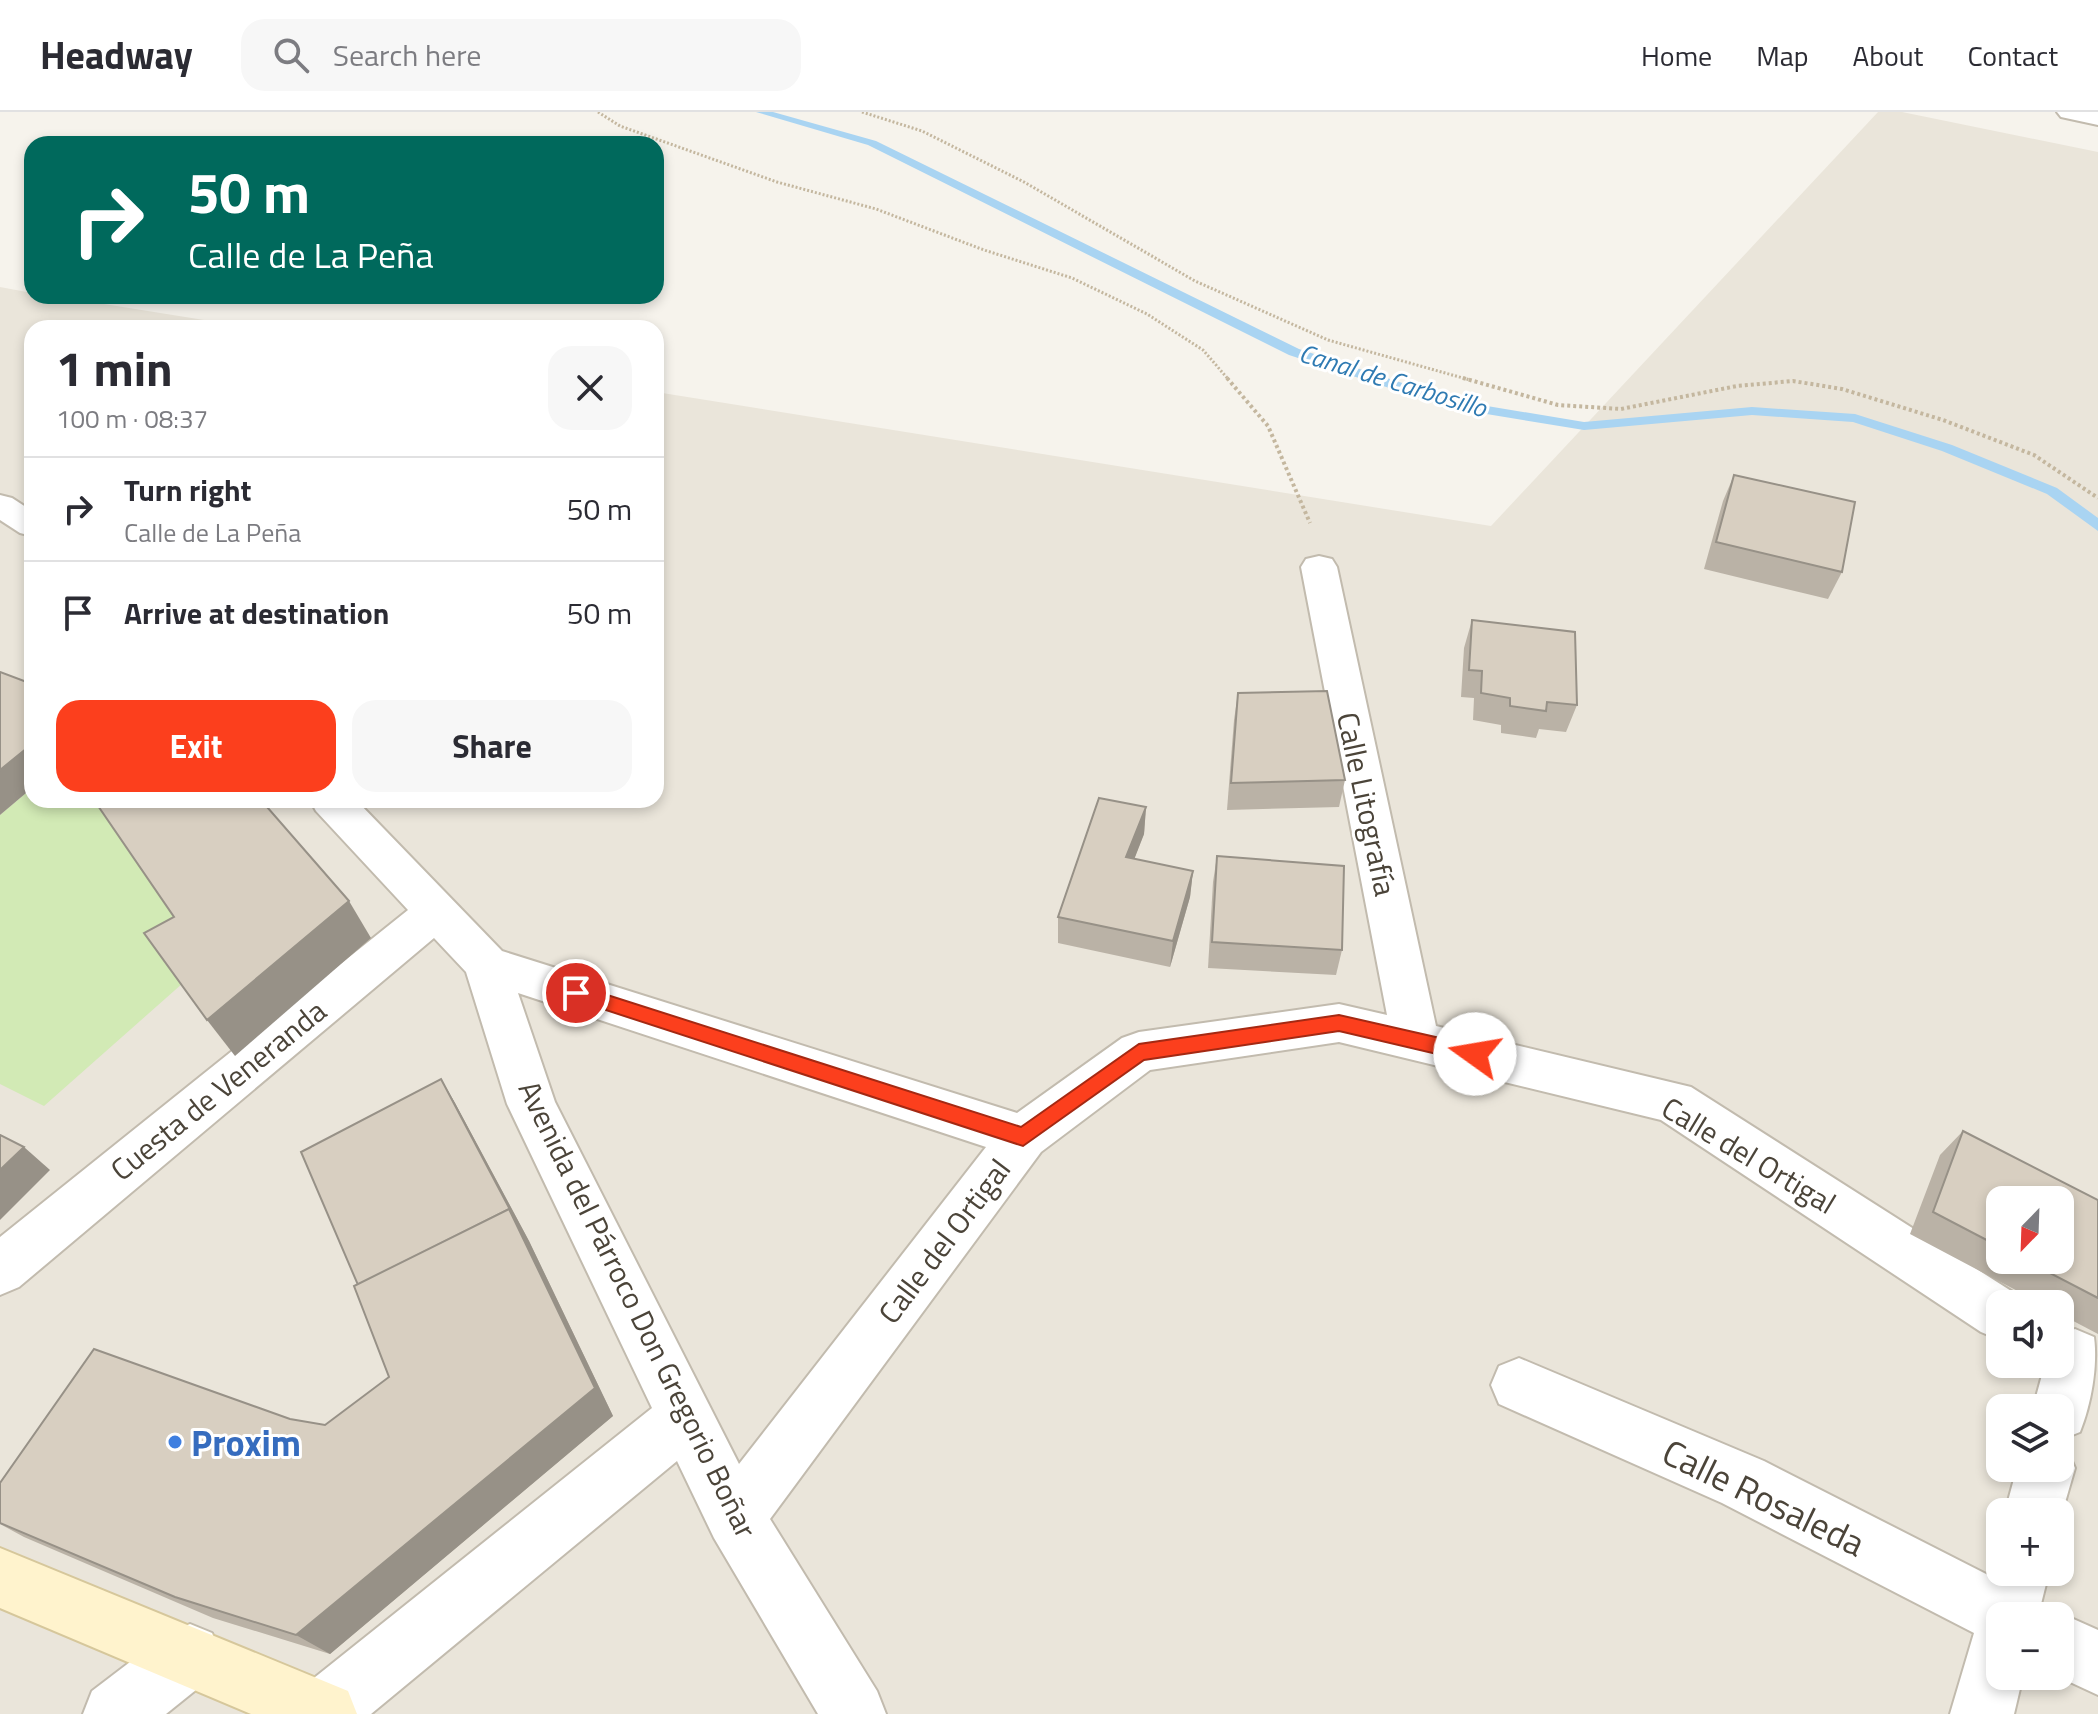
<!DOCTYPE html>
<meta charset="utf-8">
<style>
body{margin:0;font-family:"Titillium Web",sans-serif;background:#f7f7f7;color:#2b2b33;height:100vh;display:flex;flex-direction:column;font-size:30px;white-space:nowrap}
*{box-sizing:border-box;margin:0}
p{font-size:26px;color:#7c7c81}
.icon{flex:none;width:44px;height:44px;fill:none;stroke:currentColor;stroke-width:2;stroke-linecap:round;stroke-linejoin:round}
.map{position:relative;flex:1;overflow:hidden}
.drawer{position:absolute;left:24px;top:208px;width:640px;height:488px;display:flex;flex-direction:column;background:#fff;border-radius:24px;box-shadow:0 4px 12px #0003}
.drawer>*{flex:none}
.hud{position:absolute;left:24px;top:24px;width:640px;height:168px;border-radius:24px;box-shadow:0 4px 12px #0003;background:#00695c;color:#fff;overflow:hidden}
.needle{width:52px;rotate:203deg}
.buttons{position:absolute;left:1986px;top:1074px;display:grid;gap:16px}
.buttons a{display:grid;place-items:center;width:88px;height:88px;border-radius:16px;background:#fff;box-shadow:0 4px 12px #0003;font-size:40px}
.pin{position:absolute;display:grid;place-items:center;width:68px;height:68px;color:#fff;margin:-34px;border:4px solid #fff;border-radius:50%;box-shadow:0 2px 8px #0007}
.me{position:absolute;width:88px;margin:-44px;rotate:283deg;stroke-linejoin:round;filter:drop-shadow(0 0 6px #0008)}
.turn{display:flex;align-items:center;gap:28px;height:168px;padding:0 32px;font-size:36px}
.turn .icon{width:104px;height:104px;stroke-width:2.5}
.turn b{display:block;font-size:56px;line-height:68px}
.round{display:grid;place-items:center;flex:none;width:84px;height:84px;border-radius:24px;background:#f7f7f7}
.headline{display:flex;align-items:center;justify-content:space-between;height:136px;padding:0 32px}
h1{font-size:48px;font-weight:700;line-height:60px}
.button{display:flex;gap:16px;margin-top:auto;padding:16px 32px}
.button a{flex:1;height:92px;border-radius:24px;background:#fc3f1d;color:#fff;font-size:32px;font-weight:700;line-height:92px;text-align:center}
.button a+a{background:#f7f7f7;color:#2b2b33}
ul{padding:0;list-style:none}
li{display:flex;align-items:center;gap:24px;height:104px;padding:0 32px;border-top:2px solid #e1e1e2}
li div{flex:1}
li b{display:block;font-size:30px}
li em{font-style:normal}
header{display:flex;align-items:center;gap:48px;box-sizing:border-box;height:112px;padding:0 40px;background:#fff;border-bottom:2px solid #e1e1e2}
header strong{font-size:38px}
nav{display:flex;gap:44px;margin-inline-start:auto;font-size:28px}
.search{width:560px;height:72px;background:#f7f7f7;display:flex;align-items:center;gap:20px;box-sizing:border-box;padding:0 28px;border-radius:24px;color:#7c7c81;font-size:30px}
.map>svg:first-child{display:block}
.residential{fill:#eae5da;fill-rule:evenodd}
.green{fill:#d2eab5}
.lines{fill:none;stroke-linecap:round;stroke-linejoin:round}
.stream{fill:#a9d4f2;fill-rule:evenodd}
.street-casing{stroke:#c2bbae;stroke-width:4}
.secondary-casing{stroke:#d6c79b;stroke-width:4}
.path-far1{stroke:#c4b79f;stroke-width:3;stroke-dasharray:2 2;stroke-linecap:butt}
.path{stroke:#c4b79f;stroke-width:4;stroke-dasharray:3 3;stroke-linecap:butt}
.street{fill:#fff;fill-rule:evenodd}
.secondary{fill:#fff3cd;fill-rule:evenodd}
.wall{fill:#bab2a6;fill-rule:evenodd}
.shaded-wall{fill:#979187}
.building{fill:#d8cfc1;stroke:#979187;stroke-width:2}
.route{fill:#fc3f1d;stroke:#a42913;stroke-width:2}
.shop-dot{fill:#3f7fe0;stroke:#fff;stroke-width:3}
.labels{text-anchor:middle;dominant-baseline:central;stroke-width:6;stroke-linejoin:round;paint-order:stroke}
.far-water-label{font-size:26px;font-style:italic;fill:#2e7ab2;stroke:#fff}
.street-label{font-size:30px;fill:#4b4439;stroke:#fff}
.near-shop-label{font-size:36px;font-weight:bold;fill:#366cbe;stroke:#fff;text-anchor:start}
.near-street-label{font-size:36px;fill:#4b4439;stroke:#fff}
</style>
<header>
<strong>Headway</strong>
<div class="search"><svg class="icon" aria-label="search" viewBox="0 0 24 24"><circle cx="10" cy="10" r="6"/><path d="M15 15l6 6"/></svg>Search here</div>
<nav><a>Home</a><a>Map</a><a>About</a><a>Contact</a></nav>
</header>
<div class="map">
<svg width="2098" height="1602" viewBox="0 0 2098 1602">
<rect width="100%" height="100%" fill="#f6f3ec"/>
<!-- residential -->
<path class="residential" d="M1878,0H1902L2098,40V1602H0V175L32,181V184H54L254,216H32V688H656V280L1491,414ZM2000,1088H2060V1148H2000ZM2000,1192H2060V1252H2000ZM2000,1296H2060V1356H2000ZM2000,1400H2060V1460H2000ZM2000,1504H2060V1564H2000Z"/>
<!-- green -->
<polygon class="green" points="32,676 32,688 110,688 202,842 183,871 44,994 0,972 0,703"/>
<g class="lines">
<!-- stream -->
<polygon class="stream" points="756,0 773,0 876,29 1299,237 1457,289 1584,310 1752,295 1855,302 1952,333 2057,376 2098,406 2098,419 2047,382 1942,339 1853,310 1752,303 1584,318 1450,296 1289,243 868,33"/>
<defs>
<g id="street">
<polygon points="2057,0 2098,0 2098,13 2061,5"/>
<polygon points="0,383 12,386 32,399 32,424 20,421 0,408"/>
<path d="M1319,444L1332,447L1337,455L1436,914L1691,975L2019,1184L2023,1192H2000V1228L1981,1220L1661,1008L1339,930L1150,958L1041,1040L770,1407L877,1579L886,1602H818L714,1426L677,1349L371,1602H290L299,1578L652,1296L507,992L466,860L434,826L19,1175L0,1183V1125L408,798L316,699L310,688H356L502,839L1017,1001L1122,926L1139,920L1339,892L1387,903L1301,455L1306,447ZM518,881L986,1035L739,1352L555,990Z"/>
<path d="M2075,1217L2094,1225C2098,1254 2091,1293 2080,1320L2060,1328V1296H2033L2045,1252H2060V1223Z"/>
<polygon points="1519,1246 1764,1349 1988,1463 2000,1438 2000,1460 2049,1460 2038,1504 2000,1504 2000,1564 2023,1564 2014,1602 1950,1602 1974,1521 1722,1391 1499,1292 1491,1273 1499,1254"/>
<polygon points="2060,1333 2066,1336 2075,1356 2060,1408 2060,1400 2005,1400 2017,1356 2060,1356"/>
<polygon points="2060,1501 2098,1518 2098,1583 2057,1564 2060,1564 2060,1504 2052,1504"/>
<polygon points="190,1512 212,1521 221,1543 212,1565 166,1602 83,1602 92,1579 168,1521"/>
</g>
<polygon id="secondary" points="0,1436 348,1579 357,1602 251,1602 0,1496"/>
</defs>
<!-- street casing -->
<use href="#street" class="street-casing"/>
<!-- secondary casing -->
<use href="#secondary" class="secondary-casing"/>
<!-- path-far1 -->
<g class="path-far1">
<polyline points="598,0 620,14 777,70 876,97 984,138 1072,166 1147,202 1203,238 1229,268"/>
<polyline points="862,0 922,19 1024,70 1195,169 1328,228 1470,268"/>
</g>
<!-- path -->
<g class="path">
<polyline points="1227,266 1268,314 1310,411"/>
<polyline points="1463,266 1558,293 1621,297 1737,274 1793,269 1842,277 1943,308 2034,343 2098,386"/>
</g>
<!-- street -->
<use href="#street" class="street"/>
<!-- secondary -->
<use href="#secondary" class="secondary"/>
</g>
<!-- wall -->
<g class="wall">
<polygon points="1734,363 1842,460 1828,487 1704,457 1723,389"/>
<polygon points="1472,508 1577,593 1566,620 1539,617 1536,626 1501,621 1501,613 1473,608 1474,586 1461,585 1464,536"/>
<polygon points="1238,581 1345,668 1339,695 1227,698 1234,608"/>
<polygon points="1146,695 1144,722 1134,747 1193,759 1190,785 1170,855 1058,831 1058,805"/>
<polygon points="1217,744 1342,838 1336,863 1208,856 1213,770"/>
<polygon points="441,967 455,991 529,1129 613,1304 330,1542 213,1506 24,1425 0,1412 0,1371 290,1307 325,1313 389,1265 358,1173"/>
<path d="M1963,1019L2098,1088V1222L2060,1202V1192H2042L1910,1122L1940,1043ZM2000,1088L2060,1148H2000Z"/>
</g>
<!-- shaded-wall -->
<g class="shaded-wall">
<polygon points="32,632 32,676 0,703 0,658"/>
<polygon points="1146,695 1144,722 1125,771 1126,745"/>
<polygon points="1193,759 1190,785 1170,855 1173,829"/>
<polygon points="349,789 371,826 235,944 207,908"/>
<polygon points="441,967 455,991 529,1129 613,1304 330,1542 296,1523 525,1131"/>
<polygon points="24,1035 50,1058 0,1108 0,1058"/>
</g>
<!-- building -->
<g class="building">
<polygon points="1734,363 1855,390 1842,460 1716,430"/>
<polygon points="1472,508 1575,520 1577,593 1547,590 1546,599 1510,594 1510,586 1481,581 1482,559 1469,558"/>
<polygon points="0,560 32,572 32,632 0,658"/>
<polygon points="1327,579 1345,668 1231,671 1238,581"/>
<polygon points="1099,686 1146,695 1126,745 1193,759 1173,829 1058,805"/>
<polygon points="94,688 261,688 349,789 207,908 144,821 174,805"/>
<polygon points="1217,744 1344,754 1342,838 1212,830"/>
<polygon points="441,967 515,1107 509,1097 358,1173 301,1040"/>
<polygon points="1963,1019 2098,1088 2098,1186 2025,1148 2060,1148 2060,1088 2000,1088 2000,1135 1933,1100"/>
<polygon points="0,1023 24,1035 0,1058"/>
<polygon points="509,1097 595,1276 296,1523 175,1485 0,1411 0,1371 94,1237 290,1307 325,1313 389,1265 354,1174"/>
</g>
<!-- route -->
<polygon class="route" points="576,873 1021,1015 1139,932 1339,903 1475,934 1482,937 1485,942 1482,948 1475,951 1339,919 1144,948 1023,1034 569,886 566,881 569,875"/>
<!-- markers -->
<circle class="shop-dot" cx="175" cy="1330" r="8"/>
<g class="labels">
<!-- far-water labels -->
<g class="far-water-label">
<text transform="translate(1393 268) rotate(17)">Canal de Carbosillo</text>
</g>
<!-- street labels -->
<g class="street-label">
<text transform="translate(1367 692) rotate(78)">Calle Litografía</text>
<text transform="translate(218 978) rotate(-39)">Cuesta de Veneranda</text>
<text transform="translate(1749 1043) rotate(31)">Calle del Ortigal</text>
<text transform="translate(944 1129) rotate(-53)">Calle del Ortigal</text>
<text transform="translate(638 1197) rotate(64)">Avenida del Párroco Don Gregorio Boñar</text>
</g>
<!-- near-shop labels -->
<g class="near-shop-label">
<text x="191" y="1330">Proxim</text>
</g>
<!-- near-street labels -->
<g class="near-street-label">
<text transform="translate(1764 1385) rotate(26)">Calle Rosaleda</text>
</g>
</g>
</svg>
<div class="buttons">
<a><svg class="needle" viewBox="-14 -14 28 28"><path d="M0-13l5 13h-10z" fill="#e53935"/><path d="M0 13l5-13h-10z" fill="#7c7c81"/></svg></a>
<a><svg class="icon" aria-label="sound" viewBox="0 0 24 24"><path d="M4 9h4l5-4v14l-5-4H4zM17 9q2 3 0 6"/></svg></a>
<a><svg class="icon" aria-label="layers" viewBox="0 0 24 24"><path d="M12 4l9 5-9 5-9-5zM3 14l9 5 9-5"/></svg></a>
<a>+</a>
<a>−</a>
</div>
<div class="pin" style="left:576px;top:881px;background:#d93025"><svg class="icon" aria-label="arrive" viewBox="0 0 24 24"><path d="M6 21V4h12l-3 4 3 4H6"/></svg></div>
<svg class="me" style="left:1475px;top:942px" viewBox="-20 -20 40 40"><circle r="19" fill="#fff"/><path d="M0-13L10 11 0 6-10 11z" fill="#fc3f1d"/></svg>
<div class="hud">
<div class="turn"><svg class="icon" aria-label="right" viewBox="0 0 24 24"><path d="M7 20v-9h11M14 6l5 5-5 5"/></svg><div><b>50 m</b>Calle de La Peña</div></div>
</div>
<section class="drawer">
<div class="headline"><div><h1>1 min</h1><p>100 m · 08:37</p></div><a class="round"><svg class="icon" aria-label="close" viewBox="0 0 24 24"><path d="M6 6l12 12M18 6L6 18"/></svg></a></div>
<ul>
<li><svg class="icon" aria-label="right" viewBox="0 0 24 24"><path d="M7 20v-9h11M14 6l5 5-5 5"/></svg><div><b>Turn right</b><p>Calle de La Peña</p></div><em>50 m</em></li>
<li><svg class="icon" aria-label="arrive" viewBox="0 0 24 24"><path d="M6 21V4h12l-3 4 3 4H6"/></svg><div><b>Arrive at destination</b></div><em>50 m</em></li>
</ul>
<div class="button"><a>Exit</a><a>Share</a></div>
</section>
</div>
